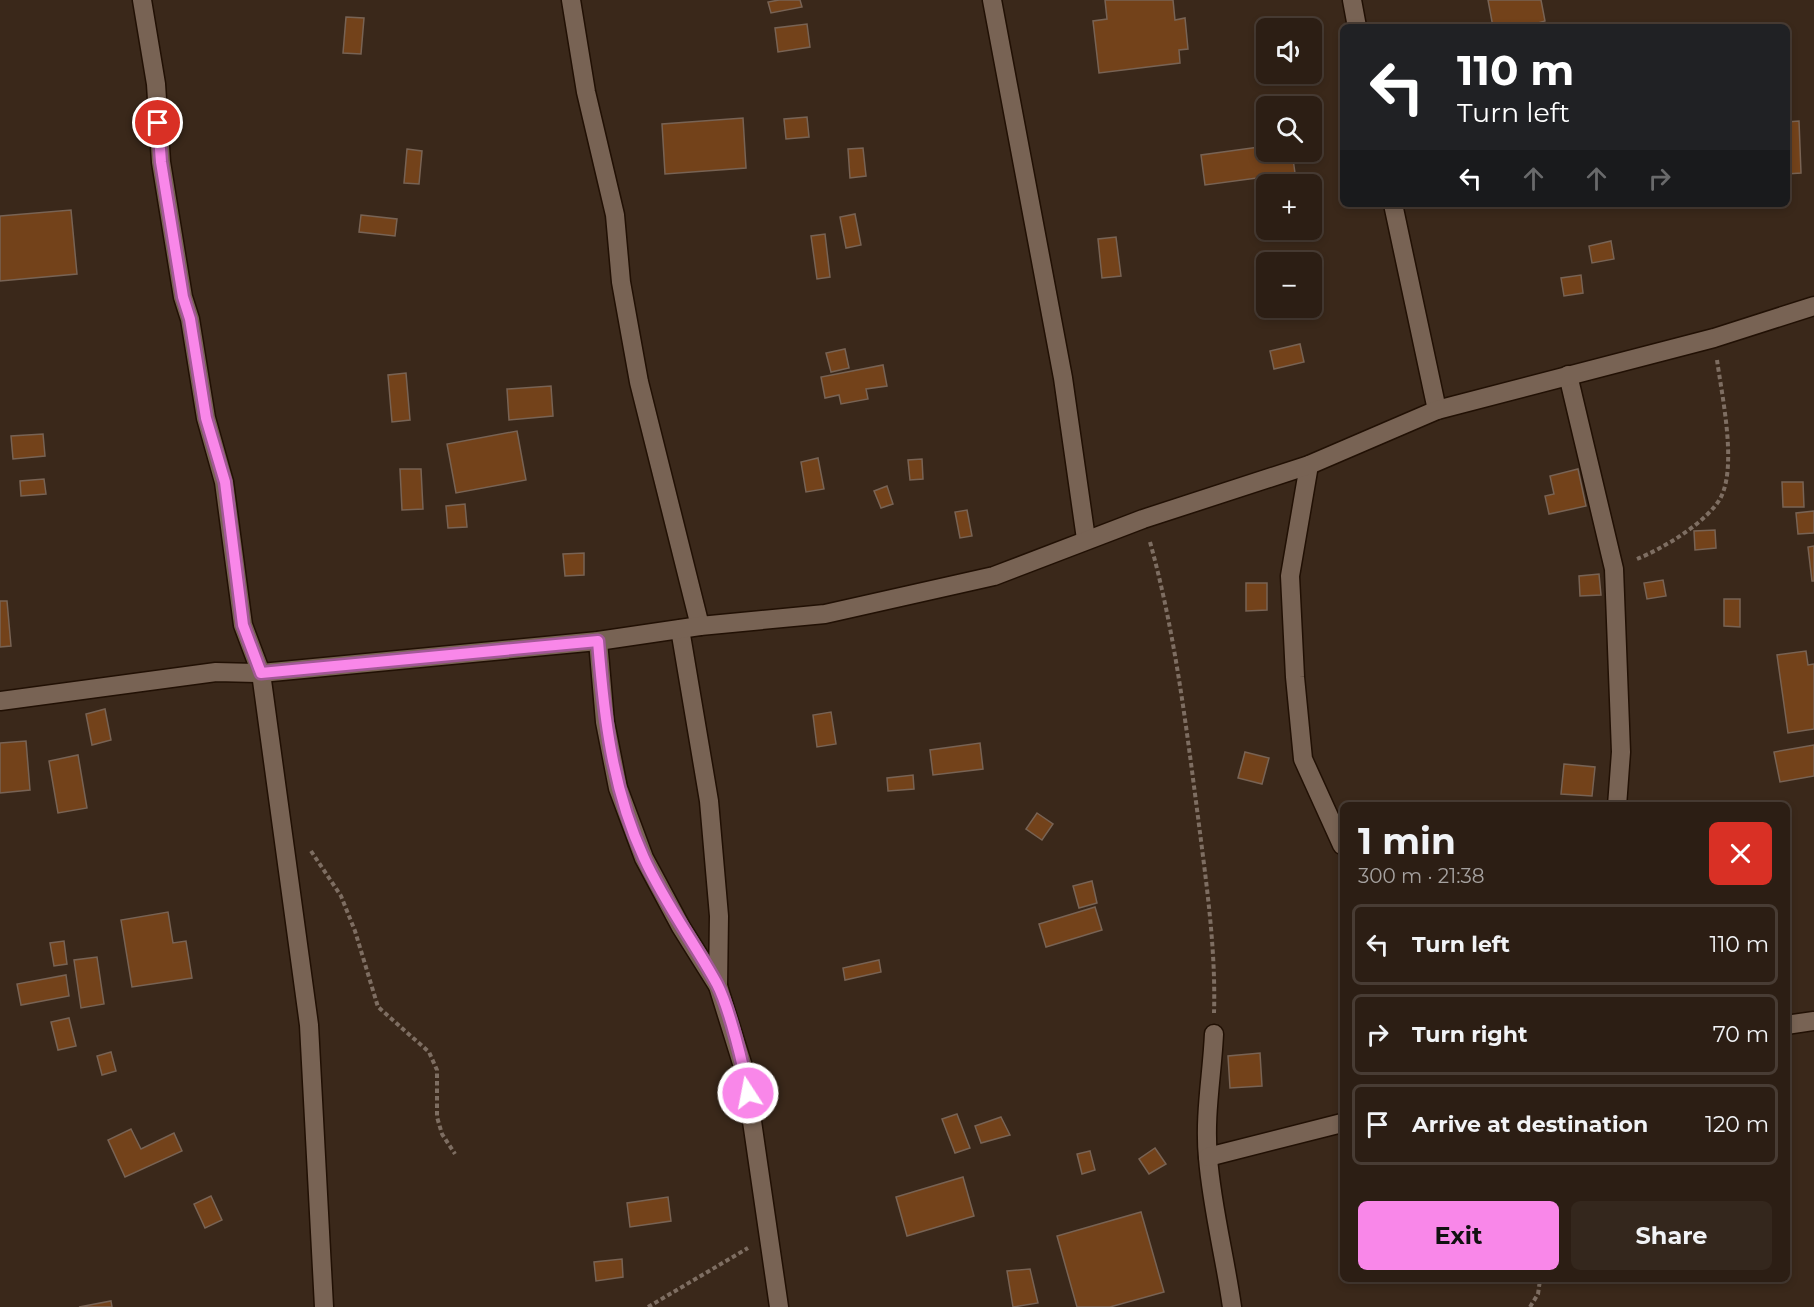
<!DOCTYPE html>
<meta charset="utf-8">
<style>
body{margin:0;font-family:Montserrat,sans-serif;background:#34271d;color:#f1f3f6;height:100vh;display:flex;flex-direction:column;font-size:22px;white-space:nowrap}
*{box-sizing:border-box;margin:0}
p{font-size:20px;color:#a6a2a0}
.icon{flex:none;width:33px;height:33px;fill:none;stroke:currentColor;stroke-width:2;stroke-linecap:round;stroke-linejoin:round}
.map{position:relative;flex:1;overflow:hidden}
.side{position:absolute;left:1340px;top:802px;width:450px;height:480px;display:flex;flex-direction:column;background:#2c1e14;border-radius:9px;box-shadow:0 3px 9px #0003,0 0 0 2px #483c34}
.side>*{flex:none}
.hud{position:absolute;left:1340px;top:24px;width:450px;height:183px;border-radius:9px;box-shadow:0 3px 9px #0003,0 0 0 2px #483c34;background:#202124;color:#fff;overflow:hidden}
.fabs{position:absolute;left:1256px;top:18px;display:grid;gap:12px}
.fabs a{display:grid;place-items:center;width:66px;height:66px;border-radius:9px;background:#2c1e14;box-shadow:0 3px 9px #0003,0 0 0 2px #483c34;font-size:30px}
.pin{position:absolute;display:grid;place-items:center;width:51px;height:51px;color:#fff;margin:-26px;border:3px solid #fff;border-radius:50%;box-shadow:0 2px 6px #0007}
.me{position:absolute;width:66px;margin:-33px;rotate:349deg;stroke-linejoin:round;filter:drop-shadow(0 0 4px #0008)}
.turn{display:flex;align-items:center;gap:21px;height:126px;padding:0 18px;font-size:27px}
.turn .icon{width:78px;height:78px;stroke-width:2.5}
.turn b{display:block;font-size:42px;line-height:51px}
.lanes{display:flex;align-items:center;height:57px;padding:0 18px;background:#0003;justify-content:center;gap:30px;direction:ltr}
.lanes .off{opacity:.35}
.round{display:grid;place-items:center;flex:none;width:63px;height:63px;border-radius:9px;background:#34271d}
.head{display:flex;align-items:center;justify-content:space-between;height:102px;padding:0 18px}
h1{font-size:36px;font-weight:700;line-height:45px}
.primary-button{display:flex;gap:12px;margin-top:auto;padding:12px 18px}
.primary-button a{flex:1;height:69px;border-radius:9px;background:#f987e9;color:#111;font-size:24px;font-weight:700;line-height:69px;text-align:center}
.primary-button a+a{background:#34271d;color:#f1f3f6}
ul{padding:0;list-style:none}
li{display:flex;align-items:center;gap:18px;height:81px;margin:0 12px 9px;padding:0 6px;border:3px solid #483c34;border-radius:9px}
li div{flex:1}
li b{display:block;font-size:22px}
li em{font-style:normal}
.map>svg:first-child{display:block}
.building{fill:#73421a;stroke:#786354;stroke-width:1.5}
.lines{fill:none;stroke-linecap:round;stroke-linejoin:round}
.street-casing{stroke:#211004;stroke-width:21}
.path{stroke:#7e6e62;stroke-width:4;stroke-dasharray:4.5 3;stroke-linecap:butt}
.street{stroke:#786354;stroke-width:18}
.route-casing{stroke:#a25897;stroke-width:15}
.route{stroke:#f987e9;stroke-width:10}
</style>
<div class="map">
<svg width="1814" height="1307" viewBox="0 0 1814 1307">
<rect width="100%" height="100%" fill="#3a281a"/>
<!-- building -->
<g class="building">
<polygon points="779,0 800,0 802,7 771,13 768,2"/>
<polygon points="1105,0 1173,0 1175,20 1185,18 1188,49 1179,50 1180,63 1099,73 1093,21 1107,19"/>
<polygon points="1488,0 1541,0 1545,21 1534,24 1534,27 1493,27"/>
<polygon points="346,17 364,18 361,54 343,53"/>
<polygon points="807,24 810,47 778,52 775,28"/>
<polygon points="807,117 809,137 786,139 784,119"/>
<polygon points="743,118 746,168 665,174 662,124"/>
<polygon points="1799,121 1801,173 1786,174 1786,122"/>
<polygon points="1266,146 1266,152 1292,152 1295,173 1205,185 1201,155"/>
<polygon points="863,148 866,176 850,178 848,149"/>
<polygon points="407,149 422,151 419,184 404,183"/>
<polygon points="71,210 77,274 0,281 0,216"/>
<polygon points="855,214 861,245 846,248 840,217"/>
<polygon points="361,215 397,219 395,236 359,232"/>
<polygon points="825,234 830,277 817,279 811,236"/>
<polygon points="1116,237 1121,276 1102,278 1098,239"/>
<polygon points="1611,241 1614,259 1592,263 1589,246"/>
<polygon points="1318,270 1321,300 1311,300 1311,271"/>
<polygon points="1581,275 1583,293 1564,296 1561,278"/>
<polygon points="1300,344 1304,362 1274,369 1270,351"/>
<polygon points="845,349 849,368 831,372 826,353"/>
<polygon points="883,365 887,386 866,389 868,399 841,404 839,395 825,398 821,377"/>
<polygon points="406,373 410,420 392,422 388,375"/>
<polygon points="551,386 553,416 509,420 507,389"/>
<polygon points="517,431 526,480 456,493 447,444"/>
<polygon points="43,434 45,456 13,459 11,436"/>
<polygon points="818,458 824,489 806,492 801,462"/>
<polygon points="922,459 923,479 910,480 908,460"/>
<polygon points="400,469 421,469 423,509 402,510"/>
<polygon points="1578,469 1586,506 1549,514 1545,496 1554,494 1550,476"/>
<polygon points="44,479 46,494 21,496 20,481"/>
<polygon points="1782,482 1803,482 1804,507 1783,507"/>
<polygon points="887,486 893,504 881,508 874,491"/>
<polygon points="465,504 467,527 448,528 446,506"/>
<polygon points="967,510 972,536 960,538 955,512"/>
<polygon points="1814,511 1814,533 1798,534 1796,513"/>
<polygon points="1715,530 1716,548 1695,550 1694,531"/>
<polygon points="1814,546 1814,581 1812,581 1808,547"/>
<polygon points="584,553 584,575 565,576 563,554"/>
<polygon points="1599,574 1601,595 1580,596 1579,576"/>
<polygon points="1663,580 1666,596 1647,599 1644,583"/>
<polygon points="1246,583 1267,583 1267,610 1246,611"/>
<polygon points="1724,599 1740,599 1740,627 1724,626"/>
<polygon points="0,601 7,601 11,646 0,647"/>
<polygon points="1806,651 1808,665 1814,664 1814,729 1788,733 1777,655"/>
<polygon points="105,709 111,740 92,745 86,714"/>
<polygon points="831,712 836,744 817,747 813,715"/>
<polygon points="26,741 30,790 0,793 0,743"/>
<polygon points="980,743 983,769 933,775 930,750"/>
<polygon points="1814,745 1814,776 1780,782 1774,752"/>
<polygon points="1245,752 1269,758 1262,784 1238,778"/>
<polygon points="78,755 87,808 58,813 49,761"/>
<polygon points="1564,764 1595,767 1592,796 1561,794"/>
<polygon points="913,775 914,789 888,791 887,778"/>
<polygon points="1037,813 1053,824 1042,840 1026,829"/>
<polygon points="1092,881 1097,903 1079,908 1073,886"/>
<polygon points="1095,907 1102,930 1046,947 1039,924"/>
<polygon points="168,912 173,943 186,941 192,978 132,987 121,920"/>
<polygon points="64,941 67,964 54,966 50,943"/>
<polygon points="97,957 104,1004 81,1008 74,960"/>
<polygon points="879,960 881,972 845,980 843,968"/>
<polygon points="66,975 69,996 21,1005 17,984"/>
<polygon points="69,1018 76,1046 58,1050 51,1022"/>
<polygon points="111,1052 116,1071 102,1075 97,1056"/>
<polygon points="1260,1053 1262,1086 1230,1088 1228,1056"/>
<polygon points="957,1114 970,1148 955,1153 942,1119"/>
<polygon points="1001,1117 1010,1135 981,1143 975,1126"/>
<polygon points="131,1129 141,1149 174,1133 182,1151 125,1177 108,1140"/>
<polygon points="1155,1148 1166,1164 1149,1174 1139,1159"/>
<polygon points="1090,1151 1095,1170 1082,1174 1077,1154"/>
<polygon points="963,1177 974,1216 907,1236 896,1197"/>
<polygon points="211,1196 222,1220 205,1228 194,1204"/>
<polygon points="668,1197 671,1221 630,1227 627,1203"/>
<polygon points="1141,1212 1164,1292 1110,1307 1077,1307 1057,1236"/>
<polygon points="622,1259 623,1277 596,1281 594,1262"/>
<polygon points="1030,1269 1038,1303 1013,1307 1007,1271"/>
<polygon points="111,1301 112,1307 79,1307"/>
</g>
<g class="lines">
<defs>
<g id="street">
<polyline points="142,0 156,84 161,162 183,297 190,319 206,418 224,482 243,625 261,673 309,1025 324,1307"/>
<polyline points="571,0 586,92 615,215 621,282 639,382 700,626"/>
<polyline points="992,0 1063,378 1086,539"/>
<polyline points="1352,0 1357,27"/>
<polyline points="1393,204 1437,410"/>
<polyline points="1568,375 1614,569 1621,752 1617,806"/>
<polyline points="1309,465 1290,576 1295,677 1303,759 1342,845"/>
<polyline points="680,629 709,801 719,916 718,986"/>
<polyline points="598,641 605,722 618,788 644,858 681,927 718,986 745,1073 779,1307"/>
<polyline points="0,701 216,672 261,673 598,641 700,626 825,614 994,576 1143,519 1309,465 1437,410 1714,338 1814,306"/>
<polyline points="1786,1025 1814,1021"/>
<path d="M1214,1034C1212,1076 1204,1116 1208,1158C1212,1208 1225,1257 1232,1307"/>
<polyline points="1208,1157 1342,1123"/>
</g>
</defs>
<!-- street casing -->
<use href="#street" class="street-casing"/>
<!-- path -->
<g class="path">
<path d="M1150,542C1175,632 1186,725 1198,817C1206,881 1216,948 1214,1013"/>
<path d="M1637,559C1662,549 1708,522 1721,497C1737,465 1722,396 1717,360"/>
<polyline points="311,851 341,896 355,931 378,1007 429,1052 437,1070 437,1117 442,1134 455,1154"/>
<polyline points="648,1307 748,1248"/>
<polyline points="1530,1307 1538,1294 1540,1280"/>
</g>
<!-- street -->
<use href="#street" class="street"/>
</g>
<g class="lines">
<defs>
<path id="route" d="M158,123L161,162L183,297L190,319L206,418L225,482L243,625L261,673L598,641C604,716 612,789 644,858C664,902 694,942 717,984C729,1007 744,1067 748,1093"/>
</defs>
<!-- route casing -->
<use href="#route" class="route-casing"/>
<!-- route -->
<use href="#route" class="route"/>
</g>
</svg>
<div class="fabs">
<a><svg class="icon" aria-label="sound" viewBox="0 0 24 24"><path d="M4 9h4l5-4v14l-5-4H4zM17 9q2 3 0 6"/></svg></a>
<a><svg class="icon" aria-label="search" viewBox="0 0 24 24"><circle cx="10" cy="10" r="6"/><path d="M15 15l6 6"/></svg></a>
<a>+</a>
<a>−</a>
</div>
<div class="pin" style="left:158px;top:123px;background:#d93025"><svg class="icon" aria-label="arrive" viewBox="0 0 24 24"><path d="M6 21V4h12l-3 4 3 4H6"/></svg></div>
<svg class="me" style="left:748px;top:1093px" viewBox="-20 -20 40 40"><circle r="17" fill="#f987e9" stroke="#fff" stroke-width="3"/><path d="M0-11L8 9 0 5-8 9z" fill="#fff"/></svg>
<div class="hud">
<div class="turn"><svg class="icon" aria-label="left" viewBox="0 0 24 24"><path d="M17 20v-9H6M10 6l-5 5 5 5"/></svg><div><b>110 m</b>Turn left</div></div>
<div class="lanes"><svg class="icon" aria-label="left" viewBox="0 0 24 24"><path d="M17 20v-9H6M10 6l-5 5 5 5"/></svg><svg class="icon off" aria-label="ahead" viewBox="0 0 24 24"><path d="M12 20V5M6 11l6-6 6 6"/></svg><svg class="icon off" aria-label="ahead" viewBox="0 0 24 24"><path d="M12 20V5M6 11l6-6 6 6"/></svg><svg class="icon off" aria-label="right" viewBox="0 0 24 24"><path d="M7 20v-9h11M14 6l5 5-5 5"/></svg></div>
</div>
<section class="side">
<div class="head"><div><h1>1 min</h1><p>300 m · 21:38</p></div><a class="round" style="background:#d93025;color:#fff"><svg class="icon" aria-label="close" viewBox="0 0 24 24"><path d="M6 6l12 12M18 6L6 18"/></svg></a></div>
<ul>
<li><svg class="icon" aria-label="left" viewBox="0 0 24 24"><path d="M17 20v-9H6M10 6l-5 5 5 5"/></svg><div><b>Turn left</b></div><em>110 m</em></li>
<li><svg class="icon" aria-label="right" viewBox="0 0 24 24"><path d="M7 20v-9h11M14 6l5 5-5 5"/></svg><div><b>Turn right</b></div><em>70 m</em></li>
<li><svg class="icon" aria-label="arrive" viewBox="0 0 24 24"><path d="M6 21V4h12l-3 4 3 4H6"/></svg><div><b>Arrive at destination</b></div><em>120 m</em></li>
</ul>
<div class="primary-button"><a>Exit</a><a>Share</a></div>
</section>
</div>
